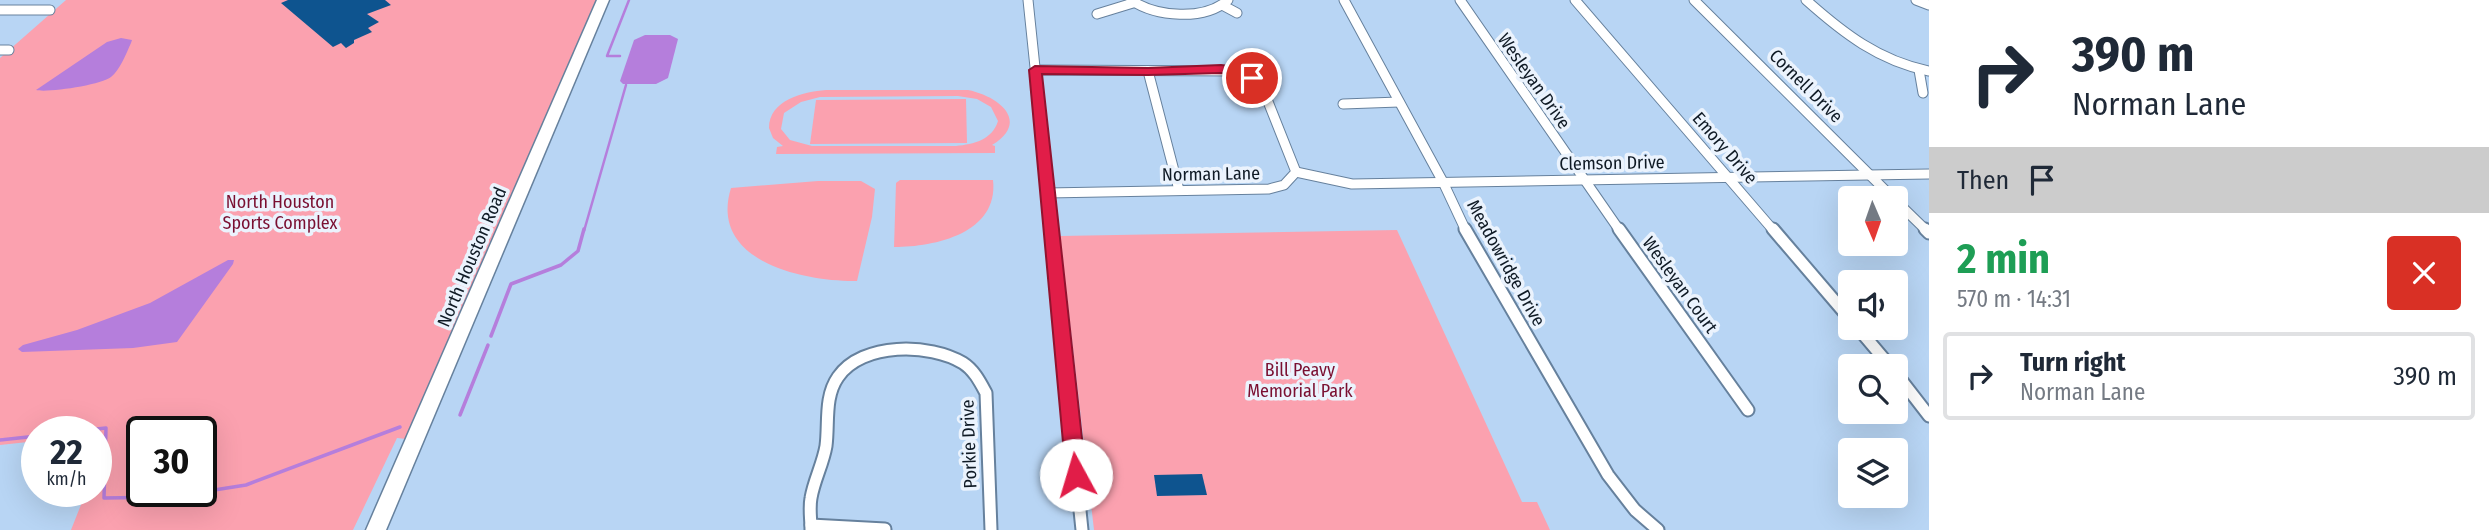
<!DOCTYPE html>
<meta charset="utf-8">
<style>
body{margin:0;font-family:"Fira Sans Condensed",sans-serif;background:#f2f2f3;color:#1f2937;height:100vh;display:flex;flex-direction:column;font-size:26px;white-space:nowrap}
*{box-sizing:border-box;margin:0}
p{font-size:23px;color:#747a83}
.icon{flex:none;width:38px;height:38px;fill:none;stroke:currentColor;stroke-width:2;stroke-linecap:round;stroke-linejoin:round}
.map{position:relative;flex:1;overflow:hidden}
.drawer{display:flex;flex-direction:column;background:#fff;width:560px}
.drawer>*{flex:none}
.top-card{background:#fff;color:#1f2937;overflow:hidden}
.needle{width:46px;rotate:178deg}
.tools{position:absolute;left:1838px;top:186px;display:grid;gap:14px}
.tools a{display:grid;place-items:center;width:70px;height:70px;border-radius:7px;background:#fff;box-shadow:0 7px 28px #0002;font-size:35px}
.speed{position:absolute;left:21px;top:416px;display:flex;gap:14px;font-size:35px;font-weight:700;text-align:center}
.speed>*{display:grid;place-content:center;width:91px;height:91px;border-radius:50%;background:#fff;box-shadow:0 7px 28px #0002;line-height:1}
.speed small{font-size:18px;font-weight:400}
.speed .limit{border:4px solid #111;border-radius:10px;background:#fff;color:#111}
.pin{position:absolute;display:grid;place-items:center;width:60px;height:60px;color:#fff;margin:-30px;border:4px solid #fff;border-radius:50%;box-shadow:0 2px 7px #0007}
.me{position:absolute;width:77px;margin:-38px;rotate:354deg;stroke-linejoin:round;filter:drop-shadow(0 0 5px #0008)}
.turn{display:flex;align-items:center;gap:24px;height:147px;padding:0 28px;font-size:32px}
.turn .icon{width:91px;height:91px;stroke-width:2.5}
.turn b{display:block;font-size:49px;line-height:60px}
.then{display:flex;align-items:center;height:66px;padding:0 28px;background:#0003;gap:14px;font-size:26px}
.round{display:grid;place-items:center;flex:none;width:74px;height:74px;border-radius:7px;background:#f2f2f3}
.head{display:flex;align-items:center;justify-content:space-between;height:119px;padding:0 28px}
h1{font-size:42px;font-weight:700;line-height:52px;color:#1e9e55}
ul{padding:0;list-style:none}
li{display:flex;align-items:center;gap:21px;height:88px;margin:0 14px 10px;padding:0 14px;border:4px solid #e0e1e3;border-radius:7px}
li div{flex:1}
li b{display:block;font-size:26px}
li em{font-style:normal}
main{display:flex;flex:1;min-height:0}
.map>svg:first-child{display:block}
.green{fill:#fba1af;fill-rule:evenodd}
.water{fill:#b57edc}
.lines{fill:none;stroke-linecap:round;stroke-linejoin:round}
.stream-far1{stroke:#b57edc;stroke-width:2.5}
.stream{stroke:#b57edc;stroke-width:3.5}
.building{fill:#0e548f}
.street-far1-casing{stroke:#66819d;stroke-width:11}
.street-casing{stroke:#66819d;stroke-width:15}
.secondary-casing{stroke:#66819d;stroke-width:3}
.street-far1{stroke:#fff;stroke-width:9}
.street{stroke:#fff;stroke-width:11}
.secondary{fill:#fff;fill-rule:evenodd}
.route{fill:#e11d48;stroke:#92132f;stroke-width:2}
.labels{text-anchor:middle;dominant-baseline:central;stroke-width:7;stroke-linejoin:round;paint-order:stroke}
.street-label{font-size:18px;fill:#0f1a25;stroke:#ebf3fd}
.park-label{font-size:18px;fill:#7a0f31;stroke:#ebf3fd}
</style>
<main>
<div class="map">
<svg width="1929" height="530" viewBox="0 0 1929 530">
<rect width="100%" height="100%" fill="#b8d5f4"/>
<!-- green -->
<g class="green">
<path d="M66,0H603L415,440L397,438L353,530H71L86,492H96C96,471 99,452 96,432H37V441L0,445V58ZM142,432H201V492H142Z"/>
<path d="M826,90H968C998,96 1031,121 992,145L995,146V153L776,154L777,147L783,146L773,138L769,128C769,100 803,92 826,90ZM820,97L958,96L977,99L991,107L998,121C992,140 974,144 956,146H812L790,140L781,129L784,113L801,102Z"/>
<polygon points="966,99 967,143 810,144 816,100"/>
<path d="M900,180H993C999,233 935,247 894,247L896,183Z"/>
<path d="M818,181H861L875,189L872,217L857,281C805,282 708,262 731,188Z"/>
<polygon points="1397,230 1522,502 1537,502 1550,530 1094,530 1060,236"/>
</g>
<!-- water -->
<g class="water">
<polygon points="645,35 670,35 678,39 668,78 656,84 623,84 620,81 634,40"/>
<path d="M121,38L132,40L131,43C126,54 120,70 111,77C101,85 47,93 36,90L107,42Z"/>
<polygon points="228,260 234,260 233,264 177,342 133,348 22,352 18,349 23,345 77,330 150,303"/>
</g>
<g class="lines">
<!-- stream-far1 -->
<g class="stream-far1">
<polyline points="620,56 607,56 629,0"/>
<polyline points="584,231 626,85"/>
</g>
<!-- stream -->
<g class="stream">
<polyline points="491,336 511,284 561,265 578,251 584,229"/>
<polyline points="460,415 488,345"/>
<polyline points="69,432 106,428 104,498 170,497 246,485 400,427"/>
<polyline points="0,440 37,436"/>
</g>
</g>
<!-- building -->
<g class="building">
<polygon points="288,0 385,0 391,5 367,14 379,22 368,28 372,32 354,40 354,43 346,48 341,43 333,47 281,3"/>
<polygon points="1202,474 1207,495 1157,496 1154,475"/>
</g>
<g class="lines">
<defs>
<g id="street-far1">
<polyline points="1028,0 1052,231"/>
<path d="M1131,0C1156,17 1204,21 1228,0"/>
<polyline points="1344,0 1443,182 1466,231"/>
<polyline points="1460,0 1620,231"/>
<polyline points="1575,0 1774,231"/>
<polyline points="1694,0 1893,198"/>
<path d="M1806,0C1843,33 1879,61 1929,71"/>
<polyline points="1916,0 1929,5"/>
<polyline points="1224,6 1237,13"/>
<polyline points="0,10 50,10"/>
<polyline points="1097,14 1133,3"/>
<polyline points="0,50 9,50"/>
<polyline points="1035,70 1240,71 1261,84 1296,172 1284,185 1269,189 1047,193"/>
<polyline points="1919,70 1923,93"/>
<polyline points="1148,71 1179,190"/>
<polyline points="1343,104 1399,102"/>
<polyline points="1296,172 1352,184 1929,174"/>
<polyline points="1895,200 1927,231"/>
</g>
<g id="street">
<polyline points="1051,229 1082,530"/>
<polyline points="1465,229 1608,475 1635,510 1658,530"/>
<polyline points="1619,229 1748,410"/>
<polyline points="1773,229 1850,319"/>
<polyline points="1925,229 1929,233"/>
<polyline points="1857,327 1890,366"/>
<polyline points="1895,372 1929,416"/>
<polyline points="811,525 885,529"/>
<path d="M811,530C811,519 809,508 811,498C814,480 823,464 826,446C829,423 824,397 838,377C862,342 930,343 963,363C974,370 980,382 986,393L991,530"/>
</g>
<polygon id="secondary" points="597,0 609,0 386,530 366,530"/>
</defs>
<!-- street-far1 casing -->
<use href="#street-far1" class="street-far1-casing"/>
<!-- street casing -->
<use href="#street" class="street-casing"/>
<!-- secondary casing -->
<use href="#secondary" class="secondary-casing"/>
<!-- street-far1 -->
<use href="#street-far1" class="street-far1"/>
<!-- street -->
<use href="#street" class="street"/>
<!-- secondary -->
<use href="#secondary" class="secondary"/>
</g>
<!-- route -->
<polygon class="route" points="1221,65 1245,68 1259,78 1252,82 1237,74 1221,73 1148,75 1042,74 1086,475 1083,481 1076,484 1069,481 1066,475 1029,70 1035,66 1148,68"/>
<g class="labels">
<!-- street labels -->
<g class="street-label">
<text transform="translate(1534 81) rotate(55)">Wesleyan Drive</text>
<text transform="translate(1806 86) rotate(45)">Cornell Drive</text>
<text transform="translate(1725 148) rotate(49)">Emory Drive</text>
<text transform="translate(1612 163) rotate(-1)">Clemson Drive</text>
<text transform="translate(1211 174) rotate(-1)">Norman Lane</text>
<text transform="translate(472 257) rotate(-67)">North Houston Road</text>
<text transform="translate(1506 263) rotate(61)">Meadowridge Drive</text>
<text transform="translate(1680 285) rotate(54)">Wesleyan Court</text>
<text transform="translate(969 444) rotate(-92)">Porkie Drive</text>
</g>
<!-- park labels -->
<g class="park-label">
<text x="280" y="202">North Houston<tspan x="280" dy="21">Sports Complex</tspan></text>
<text x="1300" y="370">Bill Peavy<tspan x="1300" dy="21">Memorial Park</tspan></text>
</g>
</g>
</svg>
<div class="tools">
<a><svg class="needle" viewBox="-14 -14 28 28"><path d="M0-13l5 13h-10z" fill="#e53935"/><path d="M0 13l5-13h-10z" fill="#747a83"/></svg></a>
<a><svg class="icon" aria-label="sound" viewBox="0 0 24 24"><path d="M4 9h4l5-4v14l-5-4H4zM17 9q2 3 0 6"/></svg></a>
<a><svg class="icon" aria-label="search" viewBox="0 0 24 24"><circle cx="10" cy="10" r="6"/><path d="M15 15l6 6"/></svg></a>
<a><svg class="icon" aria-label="layers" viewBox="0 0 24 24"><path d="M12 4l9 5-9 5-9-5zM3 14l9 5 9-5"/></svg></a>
</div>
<div class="speed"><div>22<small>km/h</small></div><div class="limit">30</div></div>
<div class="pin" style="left:1252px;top:78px;background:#d93025"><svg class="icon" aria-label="arrive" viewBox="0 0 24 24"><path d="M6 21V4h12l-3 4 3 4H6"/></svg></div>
<svg class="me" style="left:1076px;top:475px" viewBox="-20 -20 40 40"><circle r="19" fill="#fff"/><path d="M0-13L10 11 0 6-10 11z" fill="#e11d48"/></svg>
</div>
<section class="drawer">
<div class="top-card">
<div class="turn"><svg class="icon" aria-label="right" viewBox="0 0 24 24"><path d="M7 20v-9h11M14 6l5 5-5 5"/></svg><div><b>390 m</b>Norman Lane</div></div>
<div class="then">Then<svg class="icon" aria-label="arrive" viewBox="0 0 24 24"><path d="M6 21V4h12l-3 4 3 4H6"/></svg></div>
</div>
<div class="head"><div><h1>2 min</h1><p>570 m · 14:31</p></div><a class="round" style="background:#d93025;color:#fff"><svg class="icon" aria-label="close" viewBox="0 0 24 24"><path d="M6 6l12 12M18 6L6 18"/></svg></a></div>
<ul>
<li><svg class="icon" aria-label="right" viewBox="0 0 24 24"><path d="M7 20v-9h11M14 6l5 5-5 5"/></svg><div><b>Turn right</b><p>Norman Lane</p></div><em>390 m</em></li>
</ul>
</section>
</main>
